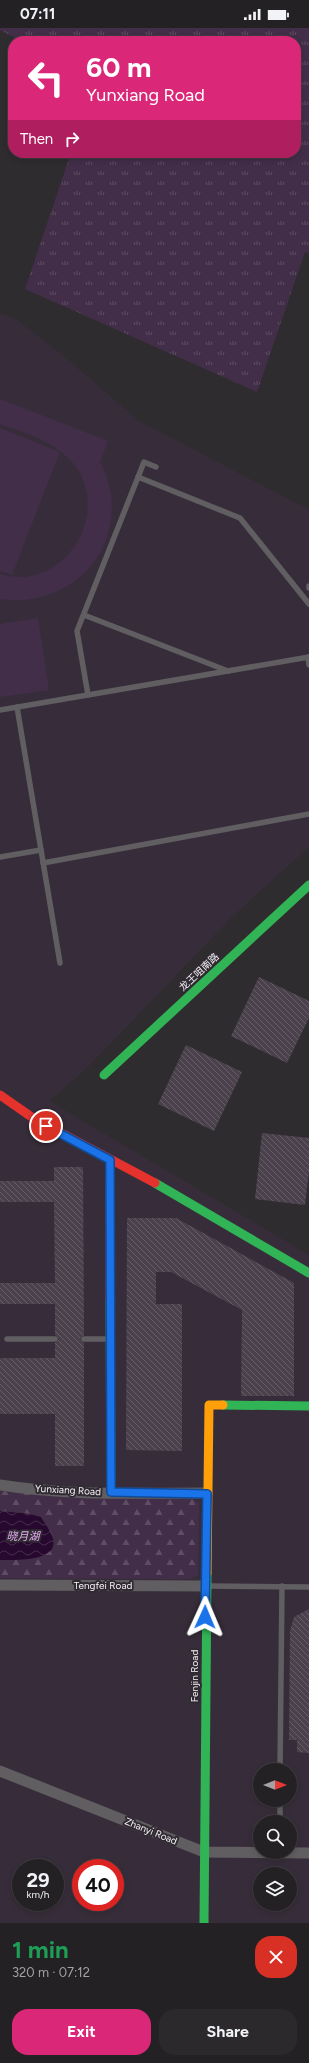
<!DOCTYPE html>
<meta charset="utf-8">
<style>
body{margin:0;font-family:Figtree,"Noto Sans SC",sans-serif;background:#2b292c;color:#f1f3f6;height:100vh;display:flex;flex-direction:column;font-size:15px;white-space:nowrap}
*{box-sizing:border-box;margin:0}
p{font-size:13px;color:#a3a3a6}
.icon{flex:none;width:22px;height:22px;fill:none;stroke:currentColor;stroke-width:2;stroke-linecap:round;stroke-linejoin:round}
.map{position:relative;height:1895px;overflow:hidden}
.side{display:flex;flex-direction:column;background:#232124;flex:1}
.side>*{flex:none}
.hud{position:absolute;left:8px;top:8px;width:293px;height:122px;border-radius:16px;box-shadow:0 2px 6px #0003,0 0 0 1px #403e41;background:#db2777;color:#fff;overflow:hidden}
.needle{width:26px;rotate:90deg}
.buttons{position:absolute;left:253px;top:1735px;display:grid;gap:8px}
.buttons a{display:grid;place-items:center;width:44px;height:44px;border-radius:50%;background:#232124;box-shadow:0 2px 6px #0003,0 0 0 1px #403e41;font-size:20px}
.speed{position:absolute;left:12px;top:1831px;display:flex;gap:8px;font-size:20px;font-weight:700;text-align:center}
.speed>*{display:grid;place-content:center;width:52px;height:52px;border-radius:50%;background:#232124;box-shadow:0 2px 6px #0003,0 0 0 1px #403e41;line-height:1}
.speed small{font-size:10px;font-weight:400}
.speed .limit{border:6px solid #d22;background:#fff;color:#111}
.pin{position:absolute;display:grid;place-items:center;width:34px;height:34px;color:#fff;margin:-17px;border:2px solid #fff;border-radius:50%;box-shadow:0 1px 4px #0007}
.me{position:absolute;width:44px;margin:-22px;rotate:1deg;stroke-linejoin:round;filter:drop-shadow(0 0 3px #0008)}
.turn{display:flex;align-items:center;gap:14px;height:84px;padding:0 12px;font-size:18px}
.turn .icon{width:52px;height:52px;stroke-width:2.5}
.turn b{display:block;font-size:28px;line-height:34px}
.then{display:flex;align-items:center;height:38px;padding:0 12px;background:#0003;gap:8px;font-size:15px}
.round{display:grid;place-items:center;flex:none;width:42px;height:42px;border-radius:16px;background:#2b292c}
.headline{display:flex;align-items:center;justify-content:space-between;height:68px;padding:0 12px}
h1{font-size:24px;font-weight:700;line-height:30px;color:#1e9e55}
.primary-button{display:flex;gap:8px;margin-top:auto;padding:8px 12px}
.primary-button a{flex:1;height:46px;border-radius:16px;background:#db2777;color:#fff;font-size:16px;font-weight:700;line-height:46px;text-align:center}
.primary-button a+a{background:#2b292c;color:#f1f3f6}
.status{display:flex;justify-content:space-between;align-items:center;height:28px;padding:0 20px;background:#232124;direction:ltr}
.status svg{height:11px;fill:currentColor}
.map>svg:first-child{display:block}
.built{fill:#372d3a;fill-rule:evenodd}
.grass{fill:url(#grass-tufts)}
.forest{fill:url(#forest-firs)}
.pitch{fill:#432e49}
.water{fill:url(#water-waves)}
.building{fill:url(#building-back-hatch)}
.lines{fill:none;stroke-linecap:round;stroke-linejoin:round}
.lane{stroke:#605e61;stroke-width:5.5}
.street{stroke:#605e61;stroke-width:11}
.fast{stroke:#30b455;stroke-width:9}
.slow{stroke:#ff9f0a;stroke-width:9}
.jam{stroke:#e5322d;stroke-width:9}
.route-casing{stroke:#114b97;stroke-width:10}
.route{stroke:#1a73e8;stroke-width:7}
.labels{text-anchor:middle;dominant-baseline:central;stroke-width:4;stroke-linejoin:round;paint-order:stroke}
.street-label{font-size:10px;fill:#f6f2f7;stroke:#302a32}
.water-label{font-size:11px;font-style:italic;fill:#e8aff8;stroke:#302a32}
</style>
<div class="status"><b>07:11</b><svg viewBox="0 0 49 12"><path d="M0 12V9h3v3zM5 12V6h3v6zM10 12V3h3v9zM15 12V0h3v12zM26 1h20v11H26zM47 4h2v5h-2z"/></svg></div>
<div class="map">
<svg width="309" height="1895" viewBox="0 0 309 1895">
<defs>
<pattern id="grass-tufts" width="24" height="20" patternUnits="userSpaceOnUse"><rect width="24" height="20" fill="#432e49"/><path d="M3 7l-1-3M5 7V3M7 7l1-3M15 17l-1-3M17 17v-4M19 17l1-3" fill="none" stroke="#5f4d64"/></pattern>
<pattern id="forest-firs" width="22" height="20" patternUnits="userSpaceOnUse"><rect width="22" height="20" fill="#432e49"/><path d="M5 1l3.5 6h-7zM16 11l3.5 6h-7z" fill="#5f4d64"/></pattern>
<pattern id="water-waves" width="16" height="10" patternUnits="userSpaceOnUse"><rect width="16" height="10" fill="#27082e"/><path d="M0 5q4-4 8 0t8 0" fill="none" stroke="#472c4d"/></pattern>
<pattern id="building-back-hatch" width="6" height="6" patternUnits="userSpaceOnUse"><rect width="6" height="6" fill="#4a414d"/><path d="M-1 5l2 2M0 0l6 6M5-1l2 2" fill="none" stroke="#655d67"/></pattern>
</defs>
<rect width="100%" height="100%" fill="#2f2c30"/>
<!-- built -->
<path class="built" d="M0,286L13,289L65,329L139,393L309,482V819L235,886L85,1042L49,1073L309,1227V1895H0ZM260,1742H290V1772H260ZM260,1794H290V1824H260ZM21,1840H55V1874H21ZM81,1840H115V1874H81ZM260,1846H290V1876H260Z"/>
<!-- grass -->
<polygon class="grass" points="0,0 309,0 309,225 305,224 257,364 25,261 71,125 296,125 296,13 21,13 0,2"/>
<!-- forest -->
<polygon class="forest" points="0,1463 47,1467 192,1470 199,1475 198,1547 190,1551 0,1550 0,1532 30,1531 30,1486 0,1483"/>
<!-- pitch -->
<g class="pitch">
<path d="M0,371L108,413L100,434C105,444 109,454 111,466C119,532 64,580 0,571V546C64,566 115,483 72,434C53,413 26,405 0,396Z"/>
<polygon points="0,400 60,424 12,547 0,543"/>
<polygon points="38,590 49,662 0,669 0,596"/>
</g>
<!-- water -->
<path class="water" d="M0,1483L30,1486L41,1489C45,1496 51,1503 53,1511C59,1534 14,1532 0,1532Z"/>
<!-- building -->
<g class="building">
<polygon points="259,949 309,973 309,990 287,1035 231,1008"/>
<polygon points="186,1017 242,1044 214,1103 158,1076"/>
<polygon points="262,1105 309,1110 309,1143 305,1177 255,1171"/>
<polygon points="54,1139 83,1139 84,1307 80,1311 84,1315 84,1438 55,1438 55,1386 0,1386 0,1330 55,1330 55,1315 59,1311 55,1307 55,1276 0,1276 0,1255 55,1255 54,1174 0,1174 0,1153 54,1153"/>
<polygon points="127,1190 176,1190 294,1255 294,1368 241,1368 242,1282 171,1244 156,1244 156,1276 182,1276 182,1423 126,1422"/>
<polygon points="309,1581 309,1725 297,1724 297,1712 289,1712 290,1603 294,1589"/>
</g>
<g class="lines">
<!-- lane -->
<g class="lane">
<polyline points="138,449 240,490 309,576"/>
<polyline points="309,558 309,560"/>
<polyline points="84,587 228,643"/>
<polyline points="308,629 309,637"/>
<polyline points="88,667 77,603 144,434 156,439"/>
<polyline points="17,679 60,935"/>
<polyline points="0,682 309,629"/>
<polyline points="0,829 41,822"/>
<polyline points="43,835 309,786"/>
<polyline points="7,1311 55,1311"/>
<polyline points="84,1311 108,1311"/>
<polyline points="209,1558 309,1559"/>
<polyline points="280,1742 282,1558"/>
<polyline points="280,1794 280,1772"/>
</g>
<!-- street -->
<g class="street">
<path d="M0,1457C68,1468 139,1465 207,1465"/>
<polyline points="0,1557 206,1558"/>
<polyline points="0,1743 204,1824 309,1825"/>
</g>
<!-- fast -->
<g class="fast">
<polyline points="104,1047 309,857"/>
<polyline points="155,1155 309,1245"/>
<polyline points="110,1272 111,1464"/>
<polyline points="223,1377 309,1378"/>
<polyline points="204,1895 207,1545"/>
</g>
<!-- slow -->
<polyline class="slow" points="207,1545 209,1377 223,1377"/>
<!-- jam -->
<g class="jam">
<polyline points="0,1067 33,1090 155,1155"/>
<polyline points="110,1132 110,1272"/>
</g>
</g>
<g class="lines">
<defs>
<polyline id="route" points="46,1098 110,1132 111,1464 207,1466 205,1589"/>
</defs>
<!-- route casing -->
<use href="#route" class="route-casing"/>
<!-- route -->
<use href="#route" class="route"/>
</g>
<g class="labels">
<!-- street labels -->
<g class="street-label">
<text transform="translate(199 944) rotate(-43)">龙王咀南路</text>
<text transform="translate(68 1462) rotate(3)">Yunxiang Road</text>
<text x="103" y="1557">Tengfei Road</text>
<text transform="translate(194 1648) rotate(-90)">Fenjin Road</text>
<text transform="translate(151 1803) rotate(22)">Zhanyi Road</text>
</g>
<!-- water labels -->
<g class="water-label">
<text x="23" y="1508">晓月湖</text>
</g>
</g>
</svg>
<div class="buttons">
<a><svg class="needle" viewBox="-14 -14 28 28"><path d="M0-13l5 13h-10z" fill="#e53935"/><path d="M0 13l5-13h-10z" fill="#a3a3a6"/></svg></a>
<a><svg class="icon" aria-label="search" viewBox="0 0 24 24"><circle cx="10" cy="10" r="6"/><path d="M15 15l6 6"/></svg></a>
<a><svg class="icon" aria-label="layers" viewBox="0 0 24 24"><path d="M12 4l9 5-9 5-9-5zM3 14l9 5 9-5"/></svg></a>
</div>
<div class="speed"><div>29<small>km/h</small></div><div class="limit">40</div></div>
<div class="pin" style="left:46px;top:1098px;background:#d93025"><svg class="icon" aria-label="arrive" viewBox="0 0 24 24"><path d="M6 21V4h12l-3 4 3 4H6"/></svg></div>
<svg class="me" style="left:205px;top:1589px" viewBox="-20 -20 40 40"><path d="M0-17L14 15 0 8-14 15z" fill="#1a73e8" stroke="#fff" stroke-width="4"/></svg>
<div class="hud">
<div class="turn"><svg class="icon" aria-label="left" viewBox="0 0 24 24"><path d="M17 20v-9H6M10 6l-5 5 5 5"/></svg><div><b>60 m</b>Yunxiang Road</div></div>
<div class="then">Then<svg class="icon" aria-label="right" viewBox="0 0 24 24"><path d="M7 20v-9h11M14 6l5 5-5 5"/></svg></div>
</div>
</div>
<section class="side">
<div class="headline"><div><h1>1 min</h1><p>320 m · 07:12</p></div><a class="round" style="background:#d93025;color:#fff"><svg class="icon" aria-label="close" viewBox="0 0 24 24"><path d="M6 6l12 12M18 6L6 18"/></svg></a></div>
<div class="primary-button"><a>Exit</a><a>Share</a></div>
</section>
